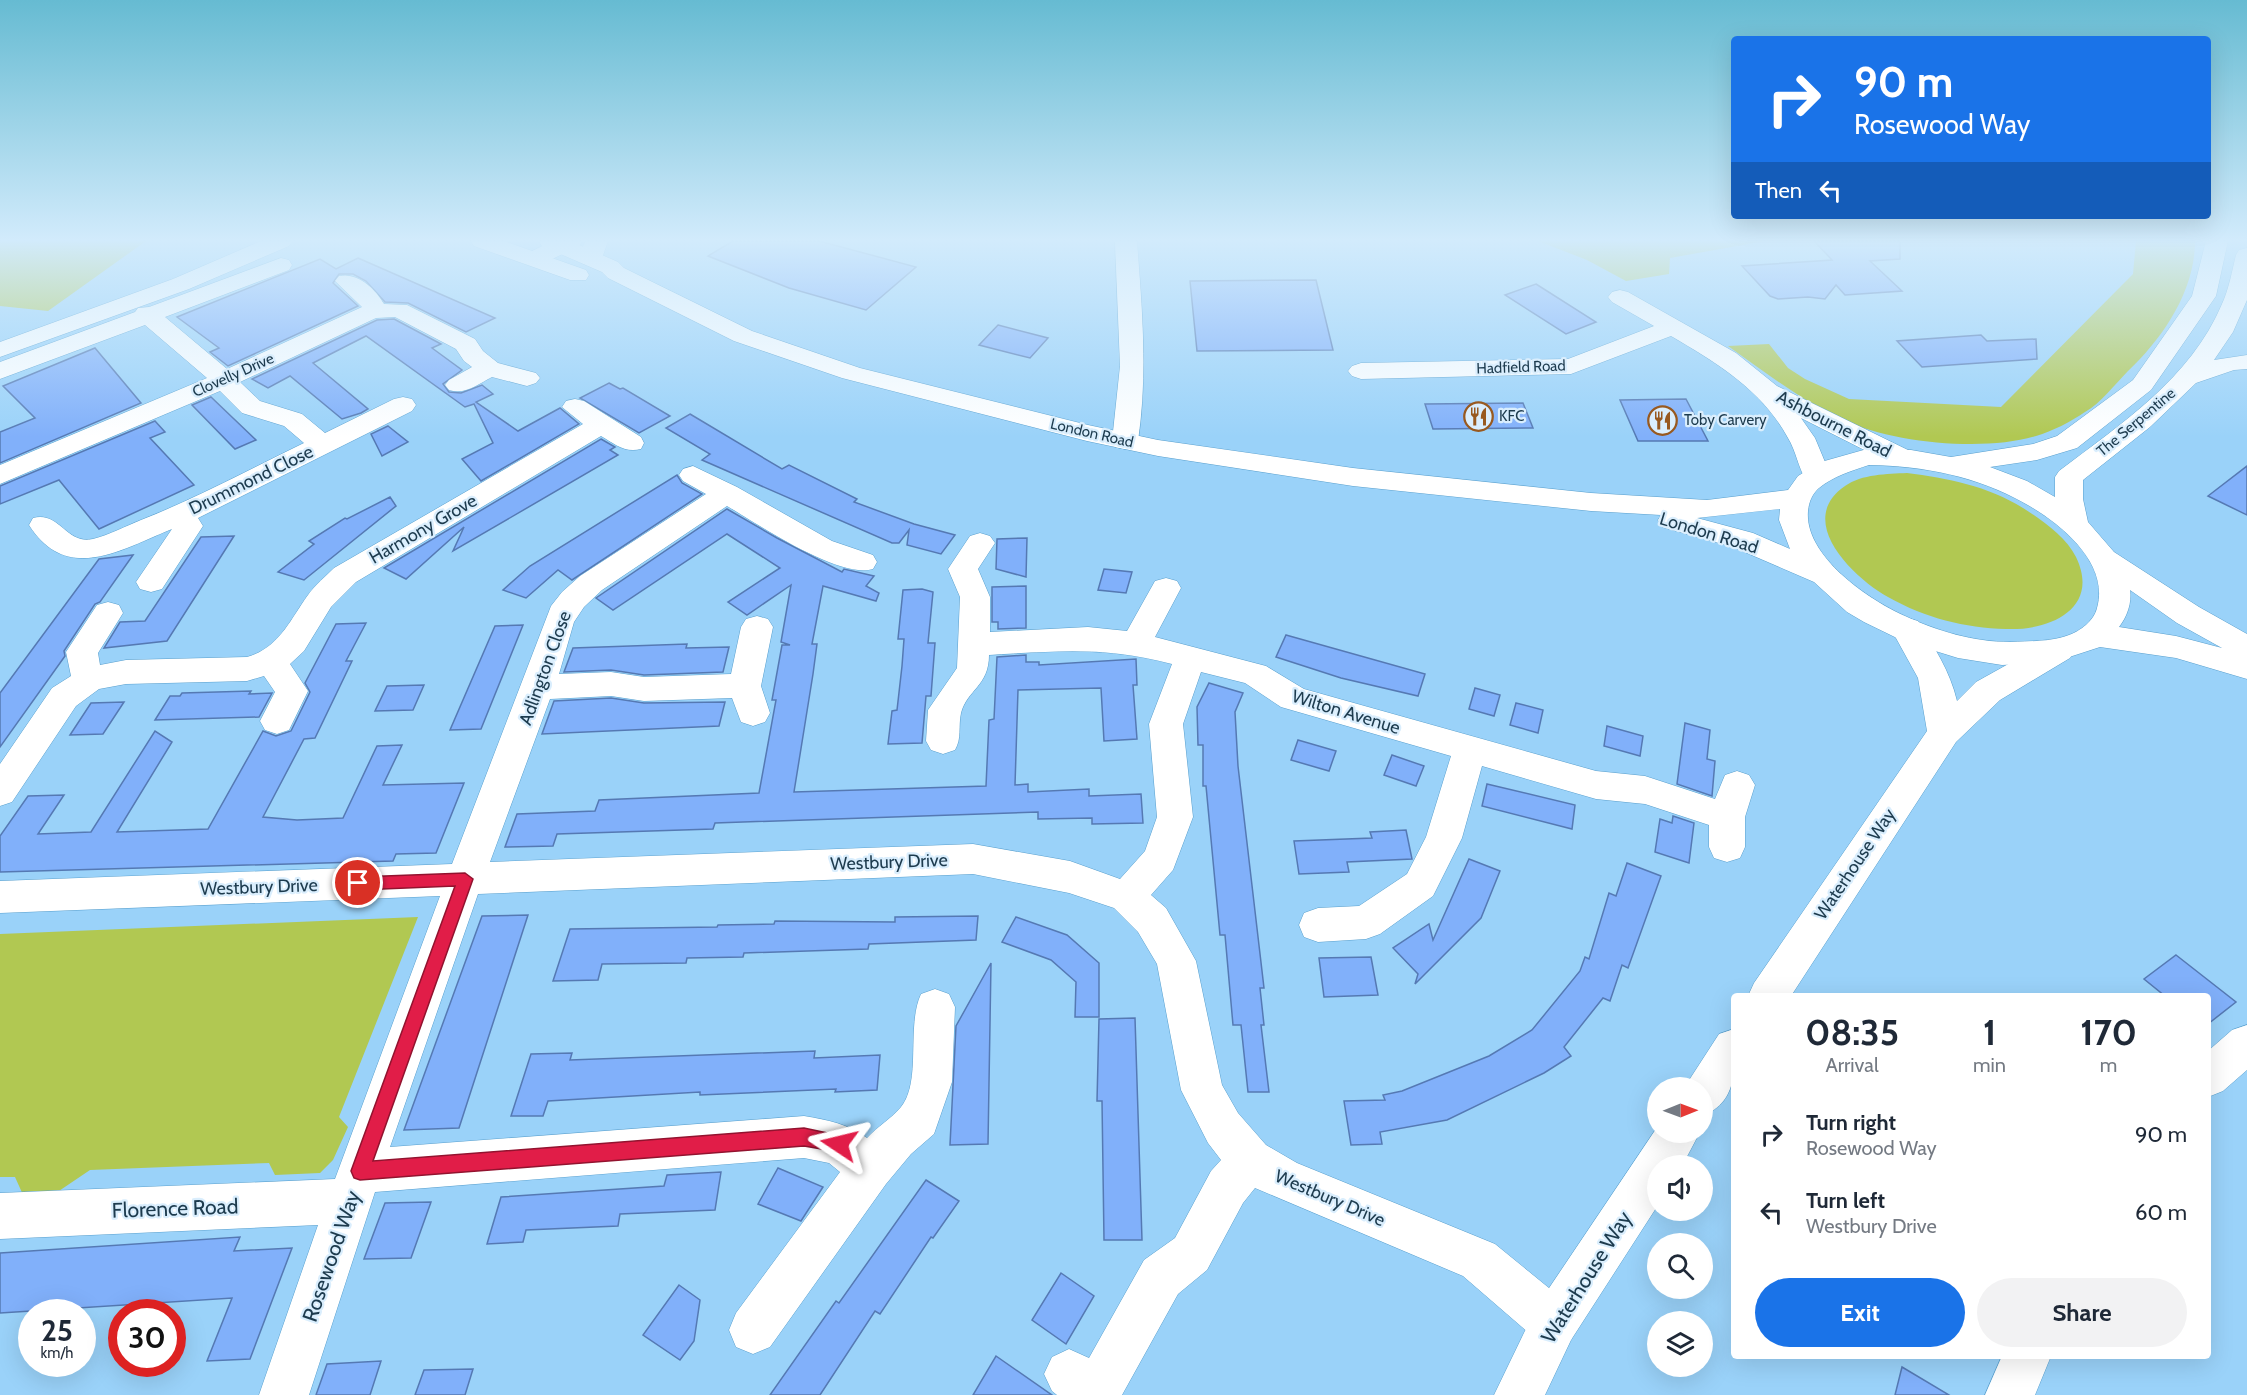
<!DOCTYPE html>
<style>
body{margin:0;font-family:Cabin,sans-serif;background:#f2f2f3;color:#1f2937;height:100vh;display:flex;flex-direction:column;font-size:22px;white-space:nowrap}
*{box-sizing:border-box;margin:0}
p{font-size:20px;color:#747a83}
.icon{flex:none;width:33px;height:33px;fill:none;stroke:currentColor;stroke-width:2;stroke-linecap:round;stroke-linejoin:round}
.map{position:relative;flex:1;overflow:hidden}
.sheet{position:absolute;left:1731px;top:993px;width:480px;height:366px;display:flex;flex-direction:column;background:#fff;border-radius:6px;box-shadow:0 6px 24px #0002}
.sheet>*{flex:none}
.banner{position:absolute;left:1731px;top:36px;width:480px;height:183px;border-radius:6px;box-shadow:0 6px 24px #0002;background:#1a73e8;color:#fff;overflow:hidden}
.needle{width:39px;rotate:89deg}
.buttons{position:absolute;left:1647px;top:1077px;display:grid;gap:12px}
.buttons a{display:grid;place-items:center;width:66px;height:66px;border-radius:50%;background:#fff;box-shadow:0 6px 24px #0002;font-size:30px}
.speed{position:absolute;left:18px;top:1299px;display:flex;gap:12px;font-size:30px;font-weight:700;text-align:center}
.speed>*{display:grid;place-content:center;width:78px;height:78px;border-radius:50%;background:#fff;box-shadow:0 6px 24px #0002;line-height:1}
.speed small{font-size:15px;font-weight:400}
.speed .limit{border:9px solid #d22;background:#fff;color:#111}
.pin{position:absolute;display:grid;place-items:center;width:51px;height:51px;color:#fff;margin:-26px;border:3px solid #fff;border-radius:50%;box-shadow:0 2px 6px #0007}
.me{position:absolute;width:66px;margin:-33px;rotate:280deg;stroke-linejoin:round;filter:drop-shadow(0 0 4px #0008)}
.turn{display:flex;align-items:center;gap:21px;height:126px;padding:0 24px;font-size:27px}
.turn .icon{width:78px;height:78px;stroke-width:2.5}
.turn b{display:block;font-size:42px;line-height:51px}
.then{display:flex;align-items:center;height:57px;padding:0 24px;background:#0003;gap:12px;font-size:22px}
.eta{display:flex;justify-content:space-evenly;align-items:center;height:102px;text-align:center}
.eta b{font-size:36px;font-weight:700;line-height:42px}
.action{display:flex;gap:12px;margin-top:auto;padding:12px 24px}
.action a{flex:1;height:69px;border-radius:36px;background:#1a73e8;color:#fff;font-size:24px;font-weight:700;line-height:69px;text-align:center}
.action a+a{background:#f2f2f3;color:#1f2937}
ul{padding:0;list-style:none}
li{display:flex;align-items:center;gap:18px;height:78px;padding:0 24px}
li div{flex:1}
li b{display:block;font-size:22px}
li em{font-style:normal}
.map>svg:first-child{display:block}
.green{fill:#b1c852}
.building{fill:#81b0fa;stroke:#5579b3;stroke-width:1.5}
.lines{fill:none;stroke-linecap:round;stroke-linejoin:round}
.street-casing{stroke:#589fcd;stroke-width:1}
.secondary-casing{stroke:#589fcd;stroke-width:1}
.primary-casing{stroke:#589fcd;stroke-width:1}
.street{fill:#fff;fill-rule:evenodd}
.secondary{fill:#fff;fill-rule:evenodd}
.primary{fill:#fff;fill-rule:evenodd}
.route{fill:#e11d48;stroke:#92132f;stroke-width:1.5}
.labels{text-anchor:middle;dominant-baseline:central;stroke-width:4.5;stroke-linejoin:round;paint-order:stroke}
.far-street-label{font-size:15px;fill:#1d3b4e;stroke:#daeefd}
.far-poi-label{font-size:15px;fill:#1d3b4e;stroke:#daeefd;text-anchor:start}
.street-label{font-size:18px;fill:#1d3b4e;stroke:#daeefd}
.near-street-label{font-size:21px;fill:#1d3b4e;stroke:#daeefd}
</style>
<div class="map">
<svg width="2247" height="1395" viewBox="0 0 2247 1395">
<rect width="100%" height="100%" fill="#9ad2f9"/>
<!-- green -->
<g class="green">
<polygon points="0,241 146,241 48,311 0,306"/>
<polygon points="1538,241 1765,241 1670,258 1669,274 1626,281 1587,260"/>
<path d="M2136,241H2195C2195,291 2163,338 2128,371C2115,384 2101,403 2085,412C2070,422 2053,431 2036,436C1985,452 1892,443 1843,420C1802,401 1765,372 1728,346L1769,344L1788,368L1805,379L1849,399L2001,407L2133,274Z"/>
<path d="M1907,473C1947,478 1988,486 2023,508C2042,520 2066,537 2076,557C2101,609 2049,631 2006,629C1965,628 1925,618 1888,597C1854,578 1794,521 1845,486C1862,474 1887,474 1907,473Z"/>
<polygon points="418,917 339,1117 348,1127 333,1160 320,1173 275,1175 269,1163 90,1170 53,1195 24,1197 15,1177 0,1177 0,934"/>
</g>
<!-- building -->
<g class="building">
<polygon points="733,241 819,241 916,267 866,310 789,288 708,256"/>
<polygon points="1814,241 1900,241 1900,259 1870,261 1902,291 1845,295 1836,285 1825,299 1808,297 1778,299 1770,296 1742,266 1832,260"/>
<polygon points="358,258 495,318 466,332 408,303 385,302 366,281 353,274 339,274 333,283 358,306 228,366 210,352 219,348 177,317 320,259 336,269"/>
<polygon points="1316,280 1333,350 1197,351 1190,281"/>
<polygon points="1536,284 1596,322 1566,334 1505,295"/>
<polygon points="394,319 441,344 432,348 462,370 443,384 449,392 461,393 482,385 493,394 476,402 518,431 560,408 579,424 481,481 462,459 493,443 474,404 465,407 366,336 313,363 368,409 361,413 342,419 290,376 268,388 252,379 377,320"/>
<polygon points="998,325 1048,338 1030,358 979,345"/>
<polygon points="1981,335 1987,341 2036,339 2037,359 1922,367 1897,341"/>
<polygon points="95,348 141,403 0,463 0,432 35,418 3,386"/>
<polygon points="609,383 620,389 623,388 670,416 639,433 580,398"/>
<polygon points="211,397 256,440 235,449 192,405"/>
<polygon points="1686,399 1708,441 1638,441 1620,400"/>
<polygon points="1523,403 1533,428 1433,429 1425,404"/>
<polygon points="690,414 782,469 789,465 857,499 854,502 914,524 955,535 941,554 907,545 909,530 899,543 892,543 702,460 710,454 666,428"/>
<polygon points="155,421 165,432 150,438 194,485 99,529 59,480 0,504 0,486"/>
<polygon points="388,426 408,442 382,456 371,434"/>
<polygon points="601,439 615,447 610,450 618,455 453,551 464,527 406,579 384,568"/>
<polygon points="2247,466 2247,515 2208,496"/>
<polygon points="677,475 682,483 702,494 572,580 558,570 526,598 503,590 530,566"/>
<polygon points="390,497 396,506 304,580 278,572 314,544 309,541 345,518 347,519"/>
<polygon points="727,509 777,538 842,572 844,569 874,576 866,586 879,593 876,601 823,586 812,644 817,644 813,674 794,792 986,786 989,720 994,719 997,657 1026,655 1026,662 1039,662 1039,665 1136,659 1137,685 1133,685 1137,739 1104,741 1101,688 1018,690 1015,785 1028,784 1028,792 1089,789 1089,796 1141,794 1143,823 1092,824 1092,818 1038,819 1038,812 715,823 713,829 557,834 553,846 505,847 517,814 595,811 599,800 759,793 776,700 772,700 782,645 790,645 781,642 791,585 747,615 728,602 780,568 727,534 613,610 596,598"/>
<polygon points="234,536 167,641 104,648 120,622 145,621 201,537"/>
<polygon points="1027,538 1026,577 996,569 997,539"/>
<polygon points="133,555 100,602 95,604 64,651 65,656 0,747 0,693 99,559"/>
<polygon points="1104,569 1132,572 1126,593 1098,590"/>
<polygon points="1026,586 1026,628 998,629 998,622 992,622 992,587"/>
<polygon points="922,589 933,592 928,643 935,643 931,696 926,696 922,743 888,744 892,711 897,710 902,666 904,639 898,639 903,590"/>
<polygon points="366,623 346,661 352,661 315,738 304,739 263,817 297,820 343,818 377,746 402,745 383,785 464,783 436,853 396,854 393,861 0,872 0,836 28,796 64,795 38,834 91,832 155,731 172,742 117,832 208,829 263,731 276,736 291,731 310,692 305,683 336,624"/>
<polygon points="523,625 481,729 450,730 495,626"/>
<polygon points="1286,635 1425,674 1418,696 1341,678 1276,657"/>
<polygon points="687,644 686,648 729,647 723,672 644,675 611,670 564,672 573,648"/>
<polygon points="1209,683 1243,693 1235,712 1238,766 1264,988 1260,988 1264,1025 1261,1025 1269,1092 1248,1092 1241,1025 1233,1025 1225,935 1220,935 1206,786 1203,786 1203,745 1198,745 1197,707"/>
<polygon points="424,685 413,710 375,711 387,686"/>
<polygon points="1475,688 1500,695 1494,716 1469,709"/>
<polygon points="251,691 249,694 272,693 259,717 155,720 170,696 180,696 182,693"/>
<polygon points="611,698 644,703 725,702 719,726 542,734 554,701"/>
<polygon points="124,702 103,734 70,735 91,703"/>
<polygon points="1516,703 1543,710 1538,733 1510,725"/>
<polygon points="1685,723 1710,730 1707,759 1715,761 1712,796 1677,784"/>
<polygon points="1607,726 1643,736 1640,756 1604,746"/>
<polygon points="1298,740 1336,751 1329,771 1291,760"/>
<polygon points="1392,755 1424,766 1416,786 1384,775"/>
<polygon points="1487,784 1575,805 1572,829 1482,806"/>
<polygon points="1673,816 1694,823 1689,863 1655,852 1660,819 1672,823"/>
<polygon points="1406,830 1412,859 1347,862 1349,872 1299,874 1294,841 1372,838 1370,832"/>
<polygon points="1469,859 1500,871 1481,918 1415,984 1418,974 1393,948 1429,924 1433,940"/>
<polygon points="1627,863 1661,876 1628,968 1622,965 1610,1001 1603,998 1564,1047 1571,1056 1544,1073 1447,1120 1380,1132 1382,1144 1351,1145 1344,1101 1385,1100 1383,1095 1402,1091 1489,1056 1532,1030 1580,971 1585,957 1589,959 1609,893 1616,896"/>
<polygon points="528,915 459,1128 404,1130 482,916"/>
<polygon points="978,916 976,940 869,944 868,949 744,953 743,957 687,958 686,963 602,964 598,980 553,981 570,929 717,927 718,925 774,924 775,921 895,922 895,917"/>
<polygon points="1016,917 1067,935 1099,963 1099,1017 1075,1017 1076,982 1051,960 1002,942"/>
<polygon points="2176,955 2236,1002 2208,1024 2208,996 2165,996 2144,979"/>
<polygon points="1371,957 1378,995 1324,997 1319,958"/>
<polygon points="991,963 988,1144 950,1145 956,1026"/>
<polygon points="1135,1018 1142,1240 1104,1240 1102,1101 1097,1101 1099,1019"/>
<polygon points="815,1051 814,1058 880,1055 877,1090 835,1092 836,1089 700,1095 700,1092 548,1101 543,1116 511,1116 531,1054 572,1053 570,1060"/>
<polygon points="778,1168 823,1187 801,1221 758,1204"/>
<polygon points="721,1172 715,1210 620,1214 618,1226 526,1230 523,1242 487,1244 501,1197 664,1186 667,1175"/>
<polygon points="926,1180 959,1201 933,1238 931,1237 880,1314 875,1311 820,1395 770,1395 836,1301 839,1303"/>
<polygon points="431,1202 411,1258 364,1259 385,1203"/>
<polygon points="240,1237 234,1251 292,1248 250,1359 207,1361 232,1298 0,1313 0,1253"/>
<polygon points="1061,1273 1094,1296 1066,1344 1032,1320"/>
<polygon points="679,1285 700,1300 694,1341 680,1360 643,1335"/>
<polygon points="996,1356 1052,1395 973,1395"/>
<polygon points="381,1361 370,1395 316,1395 327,1364"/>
<polygon points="1902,1367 1949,1395 1895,1395"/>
<polygon points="473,1369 465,1395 415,1395 424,1370"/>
</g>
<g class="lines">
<defs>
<g id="street">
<polygon points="553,241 582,241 579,246 542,264 526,264 523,259 526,254"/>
<path d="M586,241H608L600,264H584C578,256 581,249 586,241Z"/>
<path d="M281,258L289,260L292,265L289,270L165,317L227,369L362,307L335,281L339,276C357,272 375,288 384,304L407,305L475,339L483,351L498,363L536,373L540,378L536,383L527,386L492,377C478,384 466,395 449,390L445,385L449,380L472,367L464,361L456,349L395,317L376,318L240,382L260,401L302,414L325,433L394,399L403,397L412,399L416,405L412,411L198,518L203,526L162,589L151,592L140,589L136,582L172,529C122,549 67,585 29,525L33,518C60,511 66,545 93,539C109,535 126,526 141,520C197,498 250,469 304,443L284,426L242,413L220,391L0,484V465L207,378L145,325L0,379V362L135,312L138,308L149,307Z"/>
<path d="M1620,290L1628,292L1736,353L1777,386L1910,451L1914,457L1910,463L1900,465L1890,463L1801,418L1815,438L1830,474L1826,480L1816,483L1806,480C1798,467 1796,451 1788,438C1762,390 1717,363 1671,336L1571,374L1361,379L1352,376L1348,371L1352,366L1361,363L1568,359L1654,326L1612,302L1608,297L1612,292Z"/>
<path d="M575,399L584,401L641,437L644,443L641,449C624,453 615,444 601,436L356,582L331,607L304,651L290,664L308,691L289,730L277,734L265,730L260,721L275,692L264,676L247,681L126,684L99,689L76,706L12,802L0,806V764L52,688L71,676L66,652L97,605L108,602L119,605L123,613L98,653L100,665L126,660L247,657C279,648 290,620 308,595C315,585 326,576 334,568L583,424L562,407L566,401Z"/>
<path d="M693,466L737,487L832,541L873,555L877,562L873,569C838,579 758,524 727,506L602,590L584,607L574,622L559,674L611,672L644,677L731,674L741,627L746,619L757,616L768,619L773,627L761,686L770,713L765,722L753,726L741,722L732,698L644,701L611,696L550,699L490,862L973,844L1070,861L1120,879L1145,851L1157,817L1149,724L1172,664C1105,646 1057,651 989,655C989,686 967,690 961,713C958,727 962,738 955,750L943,754L931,750L926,741L928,710L957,668L960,597L948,569L970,536L980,533L990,536L995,543L978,569L990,597V632L1088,627L1127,631L1155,581L1166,578L1177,581L1181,588L1155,637L1266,666L1304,689L1596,771L1645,776L1715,799L1725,775L1737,771L1749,775L1755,785L1745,817V847L1740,858L1727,862L1714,858L1709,847V825L1645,804L1596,799L1482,766L1462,838L1433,896L1380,934L1366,939L1318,942L1304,937L1299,925L1304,913L1318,908L1359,906L1407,874L1426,837L1451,756L1281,707L1245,683L1201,672L1183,724L1193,817L1173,870L1151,895L1166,908L1196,961L1222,1085L1238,1113L1266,1145L1297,1163L1495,1244L1571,1306L1578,1323L1571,1340L1554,1347L1537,1340L1463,1276L1255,1188L1243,1203L1207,1270L1178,1294L1122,1395H1057L1052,1391L1044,1374L1052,1357L1069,1349L1089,1358L1144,1260L1175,1238L1211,1171L1221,1160L1208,1143L1181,1090L1157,964L1138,932L1114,908L1069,893L973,874L478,894L390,1147L804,1116C828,1120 848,1124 867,1138C877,1127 892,1118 901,1107C922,1081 906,1026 921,994L935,989L949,994L955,1007L952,1082L934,1134L911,1154L886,1184L770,1347L753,1354L736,1347L729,1330L736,1313L840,1172L829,1163L804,1158L375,1192L309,1395H259L318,1225L0,1239V1193L335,1179L440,896L0,913V881L452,864L551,606L562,592L580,576L706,494L683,481L679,475L683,469Z"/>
<polygon points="2247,1025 2247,1070 2223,1091 2208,1097 2208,1051 2232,1030"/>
<polygon points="2002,1356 2051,1356 2035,1395 1985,1395"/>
</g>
<g id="secondary">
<polygon points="261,241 292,241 289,246 189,289 0,357 0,342 173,279"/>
<path d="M1115,241H1137C1142,308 1148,374 1138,441L1135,447L1125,449L1115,447L1112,441L1120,366Z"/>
<path d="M1907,618L1918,621C1934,647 1950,671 1957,701L1976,682L2048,642L2059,639L2070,642L2075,650L2070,658L2000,700L1956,742L1791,996H1748L1754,983L1927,731L1918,678L1891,629L1896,621Z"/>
<path d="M1734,1029C1734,1064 1741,1101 1702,1116V1088H1684L1719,1034Z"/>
<polygon points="1658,1126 1658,1132 1700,1132 1682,1166 1658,1166 1658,1205 1571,1340 1545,1395 1494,1395 1537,1306"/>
</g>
<g id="primary">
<polygon points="471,241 504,241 586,270 589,275 586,280 570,280 474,246"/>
<path d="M539,241H570L618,262L624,268L752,331L860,368L1088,425L1158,440L1353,468L1591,493L1707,500L1788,490L1798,476L1821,462L1867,449L1911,450L1951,457L2033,444L2057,436L2133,380L2192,296L2206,241H2228L2216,296L2151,390L2077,448L2037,460L1990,467L2027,481L2055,497V477L2059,471C2121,424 2191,378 2222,304C2229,289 2232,271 2236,255L2239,250L2247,248V300L2233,332L2214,360L2247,355V369L2234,370L2196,383L2150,427L2083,480V499L2088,522L2114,552L2199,607L2247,634V679L2176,658L2100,647L2060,660L2021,664L2002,665L1958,658L1903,641L1864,622L1847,612L1814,582L1733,547L1662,527L1658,520L1661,515L1591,511L1353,486L1158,456L1087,441L842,378L734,341L608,278L602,272L542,246ZM1869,465C1924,466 1977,476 2026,504C2060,523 2110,563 2097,608C2094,621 2080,631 2069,635C2051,642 2029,641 2010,642C1974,642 1937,631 1905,616C1869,600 1804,556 1808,511C1809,502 1812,494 1819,488C1834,476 1851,471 1869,465ZM1780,509L1779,520L1790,549L1753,533L1697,518ZM2130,590L2177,623L2222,648L2176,636L2119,627C2127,617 2132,603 2130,590Z"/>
</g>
</defs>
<!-- street casing -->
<use href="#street" class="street-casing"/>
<!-- secondary casing -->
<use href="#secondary" class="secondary-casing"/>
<!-- primary casing -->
<use href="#primary" class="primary-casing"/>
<!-- street -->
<use href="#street" class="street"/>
<!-- secondary -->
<use href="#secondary" class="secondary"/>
<!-- primary -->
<use href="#primary" class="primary"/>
</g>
<!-- sky -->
<linearGradient id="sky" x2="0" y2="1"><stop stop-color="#66bbd2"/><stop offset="0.55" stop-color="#d2ebfc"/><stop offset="1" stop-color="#d2ebfc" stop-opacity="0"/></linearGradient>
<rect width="2247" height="437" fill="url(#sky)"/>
<!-- route -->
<polygon class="route" points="465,873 473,879 373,1161 804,1128 846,1137 848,1144 846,1150 839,1152 804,1146 360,1180 354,1178 351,1171 455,886 358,890 350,883 358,877"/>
<!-- icons -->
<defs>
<symbol id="restaurant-ring" viewBox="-11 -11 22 22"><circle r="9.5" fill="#daeefd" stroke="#98591f" stroke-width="1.5"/><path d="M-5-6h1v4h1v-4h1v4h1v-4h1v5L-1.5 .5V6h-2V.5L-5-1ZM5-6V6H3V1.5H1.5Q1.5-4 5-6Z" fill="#98591f"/></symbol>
</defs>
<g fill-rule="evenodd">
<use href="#restaurant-ring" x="1462" y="400" width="33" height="33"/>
<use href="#restaurant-ring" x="1646" y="404" width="33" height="33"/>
</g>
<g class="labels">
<!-- far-street labels -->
<g class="far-street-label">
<text transform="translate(1521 367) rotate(-2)">Hadfield Road</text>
<text transform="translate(233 375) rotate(-24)">Clovelly Drive</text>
<text transform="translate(2136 422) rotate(-40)">The Serpentine</text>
<text transform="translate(1092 433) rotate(13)">London Road</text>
</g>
<!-- far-poi labels -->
<g class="far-poi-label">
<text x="1499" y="416">KFC</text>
<text x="1684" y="420">Toby Carvery</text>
</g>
<!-- street labels -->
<g class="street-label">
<text transform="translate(1834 424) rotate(27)">Ashbourne Road</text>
<text transform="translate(251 480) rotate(-26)">Drummond Close</text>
<text transform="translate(423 529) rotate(-30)">Harmony Grove</text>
<text transform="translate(1709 533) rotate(17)">London Road</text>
<text transform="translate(545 668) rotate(-70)">Adlington Close</text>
<text transform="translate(1346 712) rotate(17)">Wilton Avenue</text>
<text transform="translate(889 862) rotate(-2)">Westbury Drive</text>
<text transform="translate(1855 864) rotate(-56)">Waterhouse Way</text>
<text transform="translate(259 887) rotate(-2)">Westbury Drive</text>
<text transform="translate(1330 1198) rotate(23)">Westbury Drive</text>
</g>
<!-- near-street labels -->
<g class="near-street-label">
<text transform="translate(175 1208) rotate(-2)">Florence Road</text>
<text transform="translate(331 1256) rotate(-71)">Rosewood Way</text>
<text transform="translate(1586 1277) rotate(-58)">Waterhouse Way</text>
</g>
</g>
</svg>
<div class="buttons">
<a><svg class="needle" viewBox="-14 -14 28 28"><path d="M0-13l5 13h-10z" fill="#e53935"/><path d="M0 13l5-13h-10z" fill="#747a83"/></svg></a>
<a><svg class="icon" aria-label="sound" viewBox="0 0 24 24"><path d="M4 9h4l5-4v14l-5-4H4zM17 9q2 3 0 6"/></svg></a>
<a><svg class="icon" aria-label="search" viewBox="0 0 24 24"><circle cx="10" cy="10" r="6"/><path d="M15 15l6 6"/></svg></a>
<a><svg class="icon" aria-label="layers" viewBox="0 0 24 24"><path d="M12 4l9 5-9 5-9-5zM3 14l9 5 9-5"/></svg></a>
</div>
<div class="speed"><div>25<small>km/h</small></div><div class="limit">30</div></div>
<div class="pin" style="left:358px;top:883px;background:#d93025"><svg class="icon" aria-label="arrive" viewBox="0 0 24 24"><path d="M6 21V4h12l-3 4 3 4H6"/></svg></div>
<svg class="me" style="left:839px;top:1144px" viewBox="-20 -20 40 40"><path d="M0-17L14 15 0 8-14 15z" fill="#e11d48" stroke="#fff" stroke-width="4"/></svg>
<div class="banner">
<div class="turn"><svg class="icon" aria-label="right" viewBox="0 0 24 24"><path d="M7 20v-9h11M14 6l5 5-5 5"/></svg><div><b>90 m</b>Rosewood Way</div></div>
<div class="then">Then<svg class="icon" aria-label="left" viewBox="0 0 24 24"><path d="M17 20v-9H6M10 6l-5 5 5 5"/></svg></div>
</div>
<section class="sheet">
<div class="eta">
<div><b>08:35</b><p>Arrival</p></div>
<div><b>1</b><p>min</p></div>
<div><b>170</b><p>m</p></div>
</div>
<ul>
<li><svg class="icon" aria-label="right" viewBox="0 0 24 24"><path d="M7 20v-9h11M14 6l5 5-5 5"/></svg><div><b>Turn right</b><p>Rosewood Way</p></div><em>90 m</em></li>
<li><svg class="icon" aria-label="left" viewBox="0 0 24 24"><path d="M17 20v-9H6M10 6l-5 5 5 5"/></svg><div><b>Turn left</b><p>Westbury Drive</p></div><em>60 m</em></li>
</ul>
<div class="action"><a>Exit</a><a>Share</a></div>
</section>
</div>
